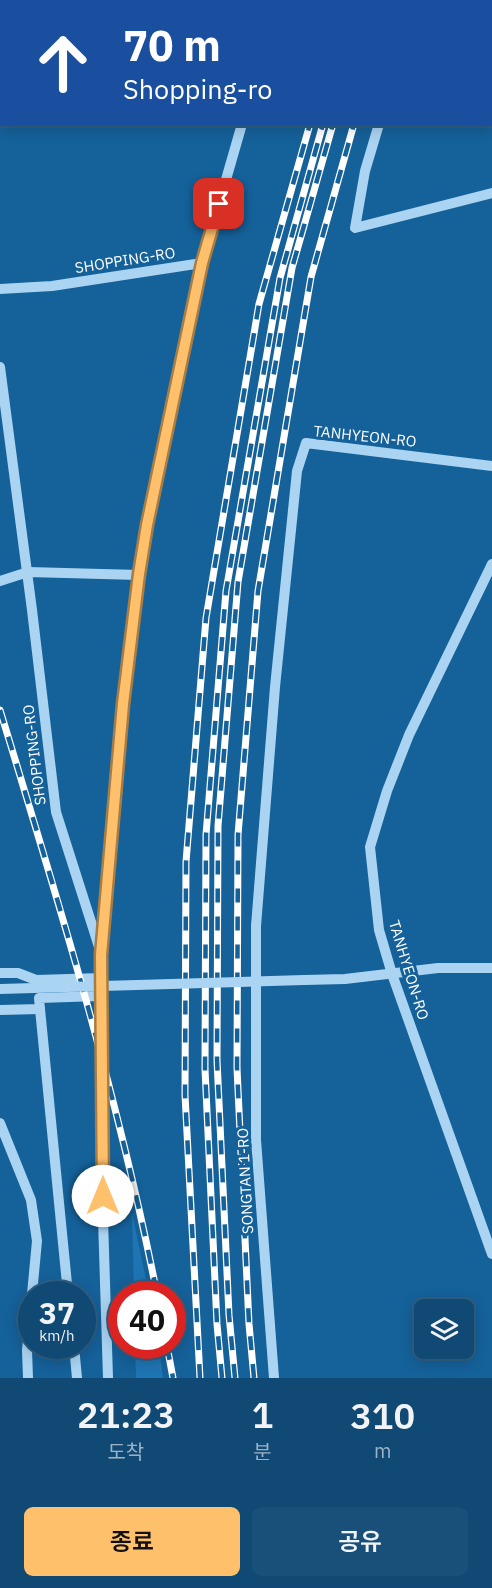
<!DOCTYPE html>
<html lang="ko">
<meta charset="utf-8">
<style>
body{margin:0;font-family:"IBM Plex Sans","Noto Sans KR",sans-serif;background:#195079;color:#f1f3f6;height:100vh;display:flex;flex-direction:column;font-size:22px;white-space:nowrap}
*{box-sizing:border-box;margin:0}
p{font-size:20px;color:#9cb2c5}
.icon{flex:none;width:33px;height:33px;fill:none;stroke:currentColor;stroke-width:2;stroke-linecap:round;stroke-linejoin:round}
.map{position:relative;height:1378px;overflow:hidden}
.details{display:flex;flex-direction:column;background:#104974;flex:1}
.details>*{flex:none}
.banner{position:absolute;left:0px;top:0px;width:492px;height:126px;box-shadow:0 3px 15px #0003,0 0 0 2px #306186;background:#1a4fa0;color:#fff;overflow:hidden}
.buttons{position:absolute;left:414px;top:1299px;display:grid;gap:12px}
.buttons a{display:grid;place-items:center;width:60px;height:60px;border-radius:9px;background:#104974;box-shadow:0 3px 15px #0003,0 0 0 2px #306186;font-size:30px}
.speed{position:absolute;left:18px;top:1281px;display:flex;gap:12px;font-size:30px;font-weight:700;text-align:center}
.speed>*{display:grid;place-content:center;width:78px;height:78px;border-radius:50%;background:#104974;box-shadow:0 3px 15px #0003,0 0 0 2px #306186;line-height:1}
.speed small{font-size:15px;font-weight:400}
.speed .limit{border:9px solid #d22;background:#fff;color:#111}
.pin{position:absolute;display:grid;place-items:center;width:51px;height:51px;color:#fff;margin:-26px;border-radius:12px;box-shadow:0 3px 9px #0006}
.me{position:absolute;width:66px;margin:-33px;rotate:0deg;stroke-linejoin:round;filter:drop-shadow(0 0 4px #0008)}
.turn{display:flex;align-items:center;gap:21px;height:126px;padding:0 24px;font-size:27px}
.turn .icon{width:78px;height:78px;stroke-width:2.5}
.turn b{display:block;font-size:42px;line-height:51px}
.eta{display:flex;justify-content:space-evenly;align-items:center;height:102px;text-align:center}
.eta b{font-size:36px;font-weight:600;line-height:42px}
.cta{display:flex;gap:12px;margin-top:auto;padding:12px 24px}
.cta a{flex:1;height:69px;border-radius:9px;background:#ffc06b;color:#111;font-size:24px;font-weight:600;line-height:69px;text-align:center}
.cta a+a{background:#195079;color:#f1f3f6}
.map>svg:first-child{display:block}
.green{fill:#1e75b3}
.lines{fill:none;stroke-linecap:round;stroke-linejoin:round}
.minor{stroke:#aad4f2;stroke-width:10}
.rail-casing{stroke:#fff;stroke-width:7}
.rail{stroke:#15619a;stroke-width:4.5;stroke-dasharray:14;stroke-linecap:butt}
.minor-bridge{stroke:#aad4f2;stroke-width:10}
.route-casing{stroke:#a67d46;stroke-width:15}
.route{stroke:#ffc06b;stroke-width:10}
.labels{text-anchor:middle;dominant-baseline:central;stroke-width:6;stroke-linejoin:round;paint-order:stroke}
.street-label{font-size:15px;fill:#fff;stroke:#15619a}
</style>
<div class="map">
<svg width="492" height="1378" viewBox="0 0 492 1378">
<rect width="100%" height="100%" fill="#15619a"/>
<!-- green -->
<g class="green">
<polygon points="132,1213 149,1294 134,1294"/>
<polygon points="135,1346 159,1346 163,1378 136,1378"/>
</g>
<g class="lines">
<!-- minor -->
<g class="minor">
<polyline points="276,2 277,0"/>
<polyline points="414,2 415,0"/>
<polyline points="0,30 2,30"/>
<polyline points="379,124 365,171 355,228 492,193"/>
<polyline points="0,289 52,286 202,263"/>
<polyline points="0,367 32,610 56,812 100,950"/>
<polyline points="492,564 409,735 387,791 370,847 379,930 392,974 492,1254"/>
<polyline points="0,581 28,572 139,575"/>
<polyline points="0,973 18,973 36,980 102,978"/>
<polyline points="304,980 345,979 438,968 492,968"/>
<polyline points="40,1009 68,1294"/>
<polyline points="0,1010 40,1009 39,998 101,996"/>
<polyline points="0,1123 31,1200 37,1241 32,1294"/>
<polyline points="74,1346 77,1378"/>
<polyline points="28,1378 27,1350 32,1297"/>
<polyline points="108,1378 103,1219 101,955 123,704 139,575 147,525 202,263 242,124"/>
<polyline points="274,1378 256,1140 256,926 275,687 297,471 306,443 492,466"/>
</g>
<defs>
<g id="rail">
<polyline points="345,2 346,0"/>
<polyline points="358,2 358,0"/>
<polyline points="367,2 368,0"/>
<polyline points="389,2 389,0"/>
<path d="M0,710C59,903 118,1096 157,1294"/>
<polyline points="167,1346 173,1378"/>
<polyline points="200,1378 185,1095 186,862 206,618 259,304 310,124"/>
<polyline points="222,1378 217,1324 205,1069 206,835 226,591 280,278 323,124"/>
<polyline points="235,1378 229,1315 217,1060 218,826 238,582 292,268 333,124"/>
<polyline points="254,1378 249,1324 237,1068 238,835 258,591 311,277 354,124"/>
</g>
</defs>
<!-- rail casing -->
<use href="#rail" class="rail-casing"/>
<!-- rail -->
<use href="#rail" class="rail"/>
<!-- minor-bridge -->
<polyline class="minor-bridge" points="0,989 304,980"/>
</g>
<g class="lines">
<defs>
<polyline id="route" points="103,1196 101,955 123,704 139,574 147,525 202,263 219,204"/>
</defs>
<!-- route casing -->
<use href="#route" class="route-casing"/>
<!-- route -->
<use href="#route" class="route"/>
</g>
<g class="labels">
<!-- street labels -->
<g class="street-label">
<text transform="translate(125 260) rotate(-9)">SHOPPING-RO</text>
<text transform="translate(365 436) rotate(6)">TANHYEON-RO</text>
<text transform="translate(34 755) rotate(-97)">SHOPPING-RO</text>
<text transform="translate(409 970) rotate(73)">TANHYEON-RO</text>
<text transform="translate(245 1181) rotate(-93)">SONGTAN 1-RO</text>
</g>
</g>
</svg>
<div class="buttons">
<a><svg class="icon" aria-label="layers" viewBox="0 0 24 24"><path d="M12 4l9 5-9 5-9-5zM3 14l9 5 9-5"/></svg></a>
</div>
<div class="speed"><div>37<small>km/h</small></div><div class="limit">40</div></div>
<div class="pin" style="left:219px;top:204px;background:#d93025"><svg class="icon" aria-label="arrive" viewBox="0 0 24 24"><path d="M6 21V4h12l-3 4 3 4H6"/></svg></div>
<svg class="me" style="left:103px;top:1196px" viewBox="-20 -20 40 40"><circle r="19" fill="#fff"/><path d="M0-13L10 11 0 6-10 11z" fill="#ffc06b"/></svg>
<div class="banner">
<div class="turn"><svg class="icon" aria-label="ahead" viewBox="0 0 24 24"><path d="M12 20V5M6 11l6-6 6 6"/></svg><div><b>70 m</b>Shopping-ro</div></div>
</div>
</div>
<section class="details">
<div class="eta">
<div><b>21:23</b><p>도착</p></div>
<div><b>1</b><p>분</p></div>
<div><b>310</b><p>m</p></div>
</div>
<div class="cta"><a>종료</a><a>공유</a></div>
</section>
